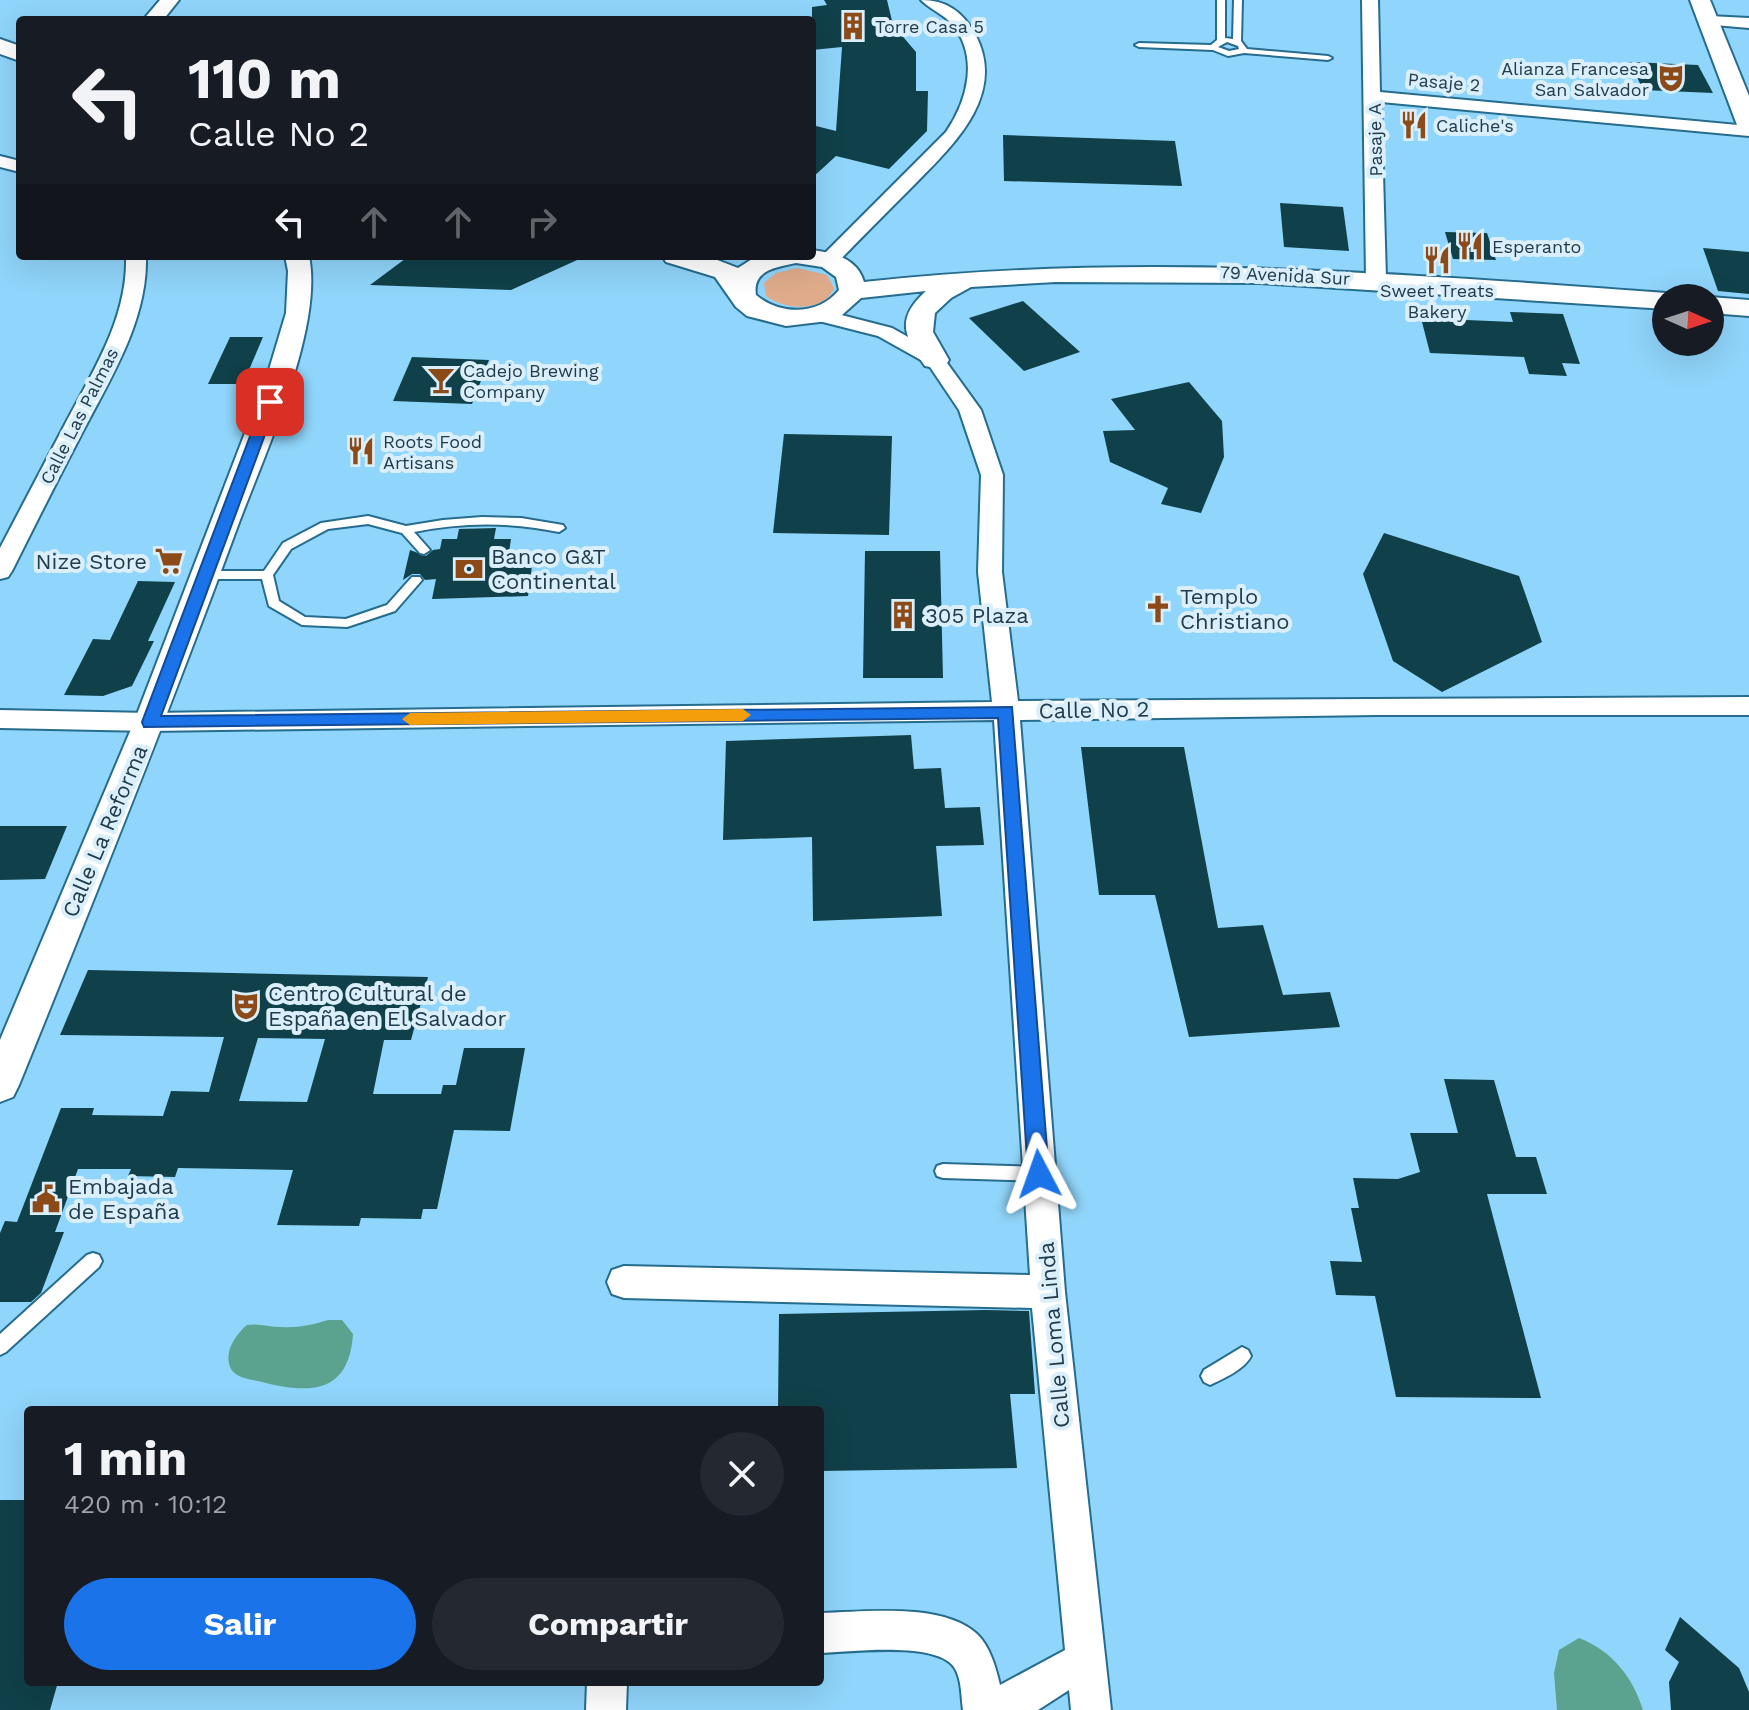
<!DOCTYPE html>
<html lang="es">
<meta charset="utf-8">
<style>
body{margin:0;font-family:"Work Sans",sans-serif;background:#242831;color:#f1f3f6;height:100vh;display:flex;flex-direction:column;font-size:30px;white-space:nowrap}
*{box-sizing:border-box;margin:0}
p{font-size:26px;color:#9ea1a6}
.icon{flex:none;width:44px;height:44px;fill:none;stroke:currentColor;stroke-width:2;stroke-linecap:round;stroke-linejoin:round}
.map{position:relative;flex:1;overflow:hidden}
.details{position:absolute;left:24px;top:1406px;width:800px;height:280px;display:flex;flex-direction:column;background:#171b24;border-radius:8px;box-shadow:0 8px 32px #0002}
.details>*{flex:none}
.hud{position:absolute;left:16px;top:16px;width:800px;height:244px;border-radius:8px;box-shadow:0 8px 32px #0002;background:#171b24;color:#f1f3f6;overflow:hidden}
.needle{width:52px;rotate:93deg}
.controls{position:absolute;left:1652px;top:284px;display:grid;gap:16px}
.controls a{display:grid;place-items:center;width:72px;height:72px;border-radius:50%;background:#171b24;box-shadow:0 8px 32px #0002;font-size:40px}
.pin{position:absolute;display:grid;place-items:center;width:68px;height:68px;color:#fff;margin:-34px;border-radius:16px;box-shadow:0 4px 12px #0006}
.me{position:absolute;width:88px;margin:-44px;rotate:356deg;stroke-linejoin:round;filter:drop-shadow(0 0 6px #0008)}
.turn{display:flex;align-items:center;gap:28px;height:168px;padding:0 40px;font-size:36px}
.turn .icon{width:104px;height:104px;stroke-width:2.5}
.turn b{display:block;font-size:56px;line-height:68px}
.lanes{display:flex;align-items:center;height:76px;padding:0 40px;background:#0003;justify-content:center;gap:40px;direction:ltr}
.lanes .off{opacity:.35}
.round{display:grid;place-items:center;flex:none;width:84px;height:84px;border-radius:42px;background:#242831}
.headline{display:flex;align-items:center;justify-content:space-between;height:136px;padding:0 40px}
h1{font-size:48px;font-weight:700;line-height:60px}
.action{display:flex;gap:16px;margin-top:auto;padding:16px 40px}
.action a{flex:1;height:92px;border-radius:48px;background:#1a73e8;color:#fff;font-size:32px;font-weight:700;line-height:92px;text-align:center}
.action a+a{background:#242831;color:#f1f3f6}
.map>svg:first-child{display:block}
.green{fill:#dfab8b}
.water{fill:#5ba38f}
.building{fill:#104049;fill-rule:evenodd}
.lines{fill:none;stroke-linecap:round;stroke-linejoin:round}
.service-casing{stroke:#266c8e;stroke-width:4}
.minor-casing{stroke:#266c8e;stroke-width:4}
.tertiary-casing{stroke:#266c8e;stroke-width:4}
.secondary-casing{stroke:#266c8e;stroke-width:4}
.service{fill:#fff;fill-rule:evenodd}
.minor{fill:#fff;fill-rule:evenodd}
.tertiary{fill:#fff;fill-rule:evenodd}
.secondary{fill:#fff;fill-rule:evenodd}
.route{fill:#1a73e8;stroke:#114b97;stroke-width:2}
.slow{fill:#f59e0b}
.labels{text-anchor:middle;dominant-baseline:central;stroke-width:8;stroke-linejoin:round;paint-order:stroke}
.far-poi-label{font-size:18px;fill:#203c4c;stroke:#dbeffa;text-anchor:start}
.far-street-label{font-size:18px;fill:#203c4c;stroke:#dbeffa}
.poi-label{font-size:22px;fill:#203c4c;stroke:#dbeffa;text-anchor:start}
.street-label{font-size:22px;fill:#203c4c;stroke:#dbeffa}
</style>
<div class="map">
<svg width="1749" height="1710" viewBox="0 0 1749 1710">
<rect width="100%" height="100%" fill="#90d5fb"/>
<!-- green -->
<path class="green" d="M797,268L827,275L834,288C825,313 783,310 766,296L764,283L776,273Z"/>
<!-- water -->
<g class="water">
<path d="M328,1320H342L353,1334C349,1396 307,1394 258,1381C249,1379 236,1378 231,1369C223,1353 235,1335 247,1325C259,1323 269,1327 281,1327C298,1328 312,1325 328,1320Z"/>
<path d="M1579,1638C1612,1651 1632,1676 1643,1710H1557L1554,1673L1559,1650Z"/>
</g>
<!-- building -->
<g class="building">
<polygon points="824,0 887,0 893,25 916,52 916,91 928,91 927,131 889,169 836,156 812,178 812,125 836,131 842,47 812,50 812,7 827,5"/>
<polygon points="1630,62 1698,65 1713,93 1643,90"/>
<polygon points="1003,135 1175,141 1182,186 1004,181"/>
<polygon points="1280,203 1343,207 1349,251 1284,247"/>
<polygon points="1445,232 1487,233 1496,260 1453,259"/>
<polygon points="1703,248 1749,252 1749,294 1718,291"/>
<polygon points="409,256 586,256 511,290 370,285"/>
<polygon points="1023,301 1080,352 1024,371 969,318"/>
<polygon points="1510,312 1563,314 1580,364 1562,363 1567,376 1529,374 1524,357 1430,353 1421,318 1513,322"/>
<polygon points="230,337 263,337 243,384 208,384"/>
<polygon points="412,357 489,360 472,404 393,401"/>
<polygon points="1189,382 1222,421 1224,457 1201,513 1161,504 1168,488 1110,462 1103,431 1135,430 1111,399"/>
<polygon points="784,434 892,436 889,535 773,533"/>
<polygon points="496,528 494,539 511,539 508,559 533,558 528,596 432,599 436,579 425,580 420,574 412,574 403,580 410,550 426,556 433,550 440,549 442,539 457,539 459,529"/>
<polygon points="1384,533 1519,576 1542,642 1442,692 1393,661 1363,574"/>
<polygon points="865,551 940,551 943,678 863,678"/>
<polygon points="138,581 175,582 148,641 154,641 132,686 103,696 64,695 93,639 110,640"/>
<polygon points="911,735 914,769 941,768 945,808 980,807 984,845 936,846 942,916 813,921 812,837 723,840 726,741"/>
<polygon points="1081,747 1184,747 1218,928 1263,925 1283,995 1330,992 1340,1027 1189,1037 1155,895 1099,895"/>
<polygon points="0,826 67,826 45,879 0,880"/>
<path d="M88,970L428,977L411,1040H384L373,1094H441L443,1085H456L464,1048H525L510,1131L454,1130L437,1209H423L421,1219L361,1218L359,1226L277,1225L293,1170L178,1168L175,1177L128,1176L131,1169H78L55,1232H64L41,1293L31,1302H0V1233L5,1221L17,1222L61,1108H94L92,1115L163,1116L171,1091L209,1092L224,1037L60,1035ZM258,1038L325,1039L307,1102L239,1101Z"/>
<polygon points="1444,1079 1494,1080 1516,1157 1536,1157 1547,1194 1487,1194 1541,1398 1396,1397 1375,1296 1336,1295 1330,1261 1362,1262 1351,1208 1359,1208 1353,1178 1398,1179 1420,1172 1410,1133 1458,1133"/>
<polygon points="986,1310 1029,1311 1035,1394 1010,1394 1017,1468 820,1471 820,1410 778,1410 779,1314"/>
<polygon points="0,1500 28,1500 28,1682 58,1682 50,1710 0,1710"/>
<polygon points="1680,1617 1739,1668 1749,1692 1749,1710 1671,1710 1669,1682 1679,1662 1665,1650"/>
</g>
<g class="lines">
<defs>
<g id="service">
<path d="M1217,0H1225V38L1233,39L1234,0H1242L1241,41L1247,49L1328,56L1332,58L1328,60L1244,53L1228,56L1213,50L1139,47L1135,45L1139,43L1211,45L1217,40ZM1227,42L1238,46L1239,49L1229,51L1218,47Z"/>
<path d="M368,516L406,526L443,520L482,517L521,518L563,525L565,528L559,532C511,522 463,522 414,532L430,550L424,554L420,553L402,533L368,524L328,529L291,549L273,575L279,601L305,617L346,619L387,605L412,577H420L422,580L395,611L347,627L302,625L269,606L262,579H204L198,575L204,571H264L283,543L321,523Z"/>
<polygon points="943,1164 1039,1167 1045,1169 1047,1174 1045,1179 1039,1181 943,1178 937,1176 935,1171 937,1166"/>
<polygon points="93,1253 99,1255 102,1261 99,1267 6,1352 0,1355 0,1334 87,1255"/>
<path d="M1242,1347L1248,1350L1251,1356C1245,1369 1223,1379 1210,1385L1204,1382L1201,1376L1204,1370Z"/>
</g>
<g id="minor">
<path d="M921,0C946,0 962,11 975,34C1009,97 949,149 909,190C885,214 860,239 836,264H822L819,260L822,256L946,132C968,100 979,56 952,24C943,14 930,9 921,0Z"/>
<polygon points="1362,0 1378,0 1380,92 1749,126 1749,136 1381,102 1386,279 1383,283 1369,283 1366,279"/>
<polygon points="1709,16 1749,18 1749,28 1703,24 1703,18"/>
<polygon points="0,156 20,161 20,172 0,167"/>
<path d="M126,256H146C148,322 108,382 79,439C56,483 34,527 12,571L8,577L0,579V548C21,508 42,468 63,428C91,374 128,319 126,256Z"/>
<path d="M818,309L892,328L942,356L981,410L1003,475L1002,572L1018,701L1749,697V715H1376L1020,720L1065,1292L1111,1710H1071L1069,1690L1038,1710H963C961,1697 962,1679 954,1667C935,1641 850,1652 820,1653V1613C865,1612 942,1602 977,1634C990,1646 996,1668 1000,1685L1065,1650L1032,1308L624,1298L612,1294L607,1282L612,1270L624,1266L1030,1275L994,720L150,731L0,728V710L150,713L992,702L978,572L981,475L959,410L928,364L878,336L811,319L808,315Z"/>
<polygon points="587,1682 627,1682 626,1710 586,1710"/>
</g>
<g id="tertiary">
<polygon points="160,0 179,0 163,20 143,20"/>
<path d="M285,256H309C324,328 263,457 237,528C168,715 94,900 19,1085L13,1097L0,1102V1040L134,722L268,373L286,313L288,271Z"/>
</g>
<g id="secondary">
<polygon points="1690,0 1710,0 1749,96 1749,132 1741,130 1737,125"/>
<polygon points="0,39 20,46 20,61 0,54"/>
<path d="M812,250C834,253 857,258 864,282C1136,252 1394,273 1666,293L1677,298H1666V309L1259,283L1056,282L971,287L951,298L935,313L933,332L949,360L945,366L935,368L925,366C904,336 895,319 926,291L861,298L842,315L828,321L786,326L747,316L736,307L715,277L666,262L662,256H707L738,268L757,256H812ZM796,263L822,267L836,277L839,290C818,316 780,315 756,295C752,270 777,267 796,263Z"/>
<polygon points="1710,297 1749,300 1749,316 1710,313 1710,298 1706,298"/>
</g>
</defs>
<!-- service casing -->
<use href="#service" class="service-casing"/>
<!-- minor casing -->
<use href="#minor" class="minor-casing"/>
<!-- tertiary casing -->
<use href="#tertiary" class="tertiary-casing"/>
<!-- secondary casing -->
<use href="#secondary" class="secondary-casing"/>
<!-- service -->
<use href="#service" class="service"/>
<!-- minor -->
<use href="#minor" class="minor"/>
<!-- tertiary -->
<use href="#tertiary" class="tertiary"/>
<!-- secondary -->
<use href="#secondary" class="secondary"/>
</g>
<!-- route -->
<polygon class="route" points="270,398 277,402 161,716 1012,707 1049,1174 1046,1180 1039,1183 1031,1180 1028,1174 998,718 144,727 142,722 263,402"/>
<!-- slow -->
<polygon class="slow" points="743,709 751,715 743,721 410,725 402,719 410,713"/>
<!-- icons -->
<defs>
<symbol id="building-bare" viewBox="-9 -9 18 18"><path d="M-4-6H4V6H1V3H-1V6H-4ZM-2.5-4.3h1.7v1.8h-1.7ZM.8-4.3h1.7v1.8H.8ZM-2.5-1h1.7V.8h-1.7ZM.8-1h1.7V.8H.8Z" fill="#8c4a18" stroke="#dbeffa" stroke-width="2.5" paint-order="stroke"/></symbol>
<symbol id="theatre-bare" viewBox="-9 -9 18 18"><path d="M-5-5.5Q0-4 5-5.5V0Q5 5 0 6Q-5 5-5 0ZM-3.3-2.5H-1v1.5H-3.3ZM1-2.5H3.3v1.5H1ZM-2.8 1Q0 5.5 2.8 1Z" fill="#8c4a18" stroke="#dbeffa" stroke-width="2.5" paint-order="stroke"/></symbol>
<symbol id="restaurant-bare" viewBox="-9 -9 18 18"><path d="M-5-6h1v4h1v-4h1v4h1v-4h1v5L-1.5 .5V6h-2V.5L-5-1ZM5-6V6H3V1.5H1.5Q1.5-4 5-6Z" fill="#8c4a18" stroke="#dbeffa" stroke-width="2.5" paint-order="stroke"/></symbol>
<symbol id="bar-bare" viewBox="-9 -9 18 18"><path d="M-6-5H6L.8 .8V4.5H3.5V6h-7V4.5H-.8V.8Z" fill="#8c4a18" stroke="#dbeffa" stroke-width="2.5" paint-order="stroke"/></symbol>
<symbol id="supermarket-bare" viewBox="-9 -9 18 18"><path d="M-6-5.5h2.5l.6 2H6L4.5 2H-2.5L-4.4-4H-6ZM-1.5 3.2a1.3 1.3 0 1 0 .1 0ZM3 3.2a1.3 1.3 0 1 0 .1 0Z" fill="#8c4a18" stroke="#dbeffa" stroke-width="2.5" paint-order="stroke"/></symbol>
<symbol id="bank-bare" viewBox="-9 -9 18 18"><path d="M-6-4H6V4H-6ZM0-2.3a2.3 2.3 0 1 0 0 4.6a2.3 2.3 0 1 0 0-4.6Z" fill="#8c4a18" stroke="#dbeffa" stroke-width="2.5" paint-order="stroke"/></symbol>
<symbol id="church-bare" viewBox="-9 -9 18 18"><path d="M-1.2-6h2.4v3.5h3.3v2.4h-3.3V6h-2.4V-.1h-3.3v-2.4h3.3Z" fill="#8c4a18" stroke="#dbeffa" stroke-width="2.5" paint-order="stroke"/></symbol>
<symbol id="civic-bare" viewBox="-9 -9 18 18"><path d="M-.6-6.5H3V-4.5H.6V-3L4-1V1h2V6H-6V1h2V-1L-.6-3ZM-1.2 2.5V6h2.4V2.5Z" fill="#8c4a18" stroke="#dbeffa" stroke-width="2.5" paint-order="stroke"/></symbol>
</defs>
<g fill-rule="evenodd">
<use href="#building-bare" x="833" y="6" width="40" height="40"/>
<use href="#theatre-bare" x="1651" y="58" width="40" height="40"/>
<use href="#restaurant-bare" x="1394" y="105" width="40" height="40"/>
<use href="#restaurant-bare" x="1450" y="226" width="40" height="40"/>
<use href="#restaurant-bare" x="1417" y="240" width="40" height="40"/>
<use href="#bar-bare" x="421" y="360" width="40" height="40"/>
<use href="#restaurant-bare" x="341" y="431" width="40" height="40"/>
<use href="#supermarket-bare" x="149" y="541" width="40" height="40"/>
<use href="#bank-bare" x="449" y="549" width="40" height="40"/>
<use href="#church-bare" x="1138" y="589" width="40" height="40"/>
<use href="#building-bare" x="883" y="595" width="40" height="40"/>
<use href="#theatre-bare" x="226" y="986" width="40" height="40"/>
<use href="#civic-bare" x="26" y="1179" width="40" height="40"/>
</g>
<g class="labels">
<!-- far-poi labels -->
<g class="far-poi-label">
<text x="875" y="26">Torre Casa 5</text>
<text x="1649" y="68" text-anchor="end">Alianza Francesa<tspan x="1649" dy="21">San Salvador</tspan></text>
<text x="1436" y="125">Caliche's</text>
<text x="1492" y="246">Esperanto</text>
<text x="1437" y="290" text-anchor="middle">Sweet Treats<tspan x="1437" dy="21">Bakery</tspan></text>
<text x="463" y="370">Cadejo Brewing<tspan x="463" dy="21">Company</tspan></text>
<text x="383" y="441">Roots Food<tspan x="383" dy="21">Artisans</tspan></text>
</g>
<!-- far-street labels -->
<g class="far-street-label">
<text transform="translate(1444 82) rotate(5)">Pasaje 2</text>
<text transform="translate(1375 140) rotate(-91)">Pasaje A</text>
<text transform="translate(1285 275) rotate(3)">79 Avenida Sur</text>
<text transform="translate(79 416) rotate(-63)">Calle Las Palmas</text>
</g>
<!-- poi labels -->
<g class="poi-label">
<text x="491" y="556">Banco G&amp;T<tspan x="491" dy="25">Continental</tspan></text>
<text x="147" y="561" text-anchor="end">Nize Store</text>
<text x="1180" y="596">Templo<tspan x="1180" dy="25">Christiano</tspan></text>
<text x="925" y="615">305 Plaza</text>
<text x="268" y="993">Centro Cultural de<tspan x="268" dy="25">España en El Salvador</tspan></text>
<text x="68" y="1186">Embajada<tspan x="68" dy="25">de España</tspan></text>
</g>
<!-- street labels -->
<g class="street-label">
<text transform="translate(1094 710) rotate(-1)">Calle No 2</text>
<text transform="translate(105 831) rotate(-67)">Calle La Reforma</text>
<text transform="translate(1054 1335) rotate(-95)">Calle Loma Linda</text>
</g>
</g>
</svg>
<div class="controls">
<a><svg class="needle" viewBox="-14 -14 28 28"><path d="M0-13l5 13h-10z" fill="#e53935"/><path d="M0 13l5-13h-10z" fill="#9ea1a6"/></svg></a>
</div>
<div class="pin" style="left:270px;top:402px;background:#d93025"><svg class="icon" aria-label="arrive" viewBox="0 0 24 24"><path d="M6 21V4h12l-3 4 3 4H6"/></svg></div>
<svg class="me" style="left:1039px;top:1174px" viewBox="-20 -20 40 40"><path d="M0-17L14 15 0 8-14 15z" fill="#1a73e8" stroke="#fff" stroke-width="4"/></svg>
<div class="hud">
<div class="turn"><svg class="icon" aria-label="left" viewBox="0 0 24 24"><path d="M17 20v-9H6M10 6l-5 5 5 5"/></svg><div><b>110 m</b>Calle No 2</div></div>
<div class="lanes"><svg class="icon" aria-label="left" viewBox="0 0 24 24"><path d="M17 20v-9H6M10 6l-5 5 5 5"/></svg><svg class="icon off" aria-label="ahead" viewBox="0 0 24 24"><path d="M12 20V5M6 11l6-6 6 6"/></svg><svg class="icon off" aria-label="ahead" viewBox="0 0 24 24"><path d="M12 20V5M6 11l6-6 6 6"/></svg><svg class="icon off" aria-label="right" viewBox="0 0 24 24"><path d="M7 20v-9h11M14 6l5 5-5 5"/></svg></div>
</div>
<section class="details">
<div class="headline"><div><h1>1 min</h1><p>420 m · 10:12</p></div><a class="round"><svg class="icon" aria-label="close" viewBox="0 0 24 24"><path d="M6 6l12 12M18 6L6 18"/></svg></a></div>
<div class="action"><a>Salir</a><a>Compartir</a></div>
</section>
</div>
